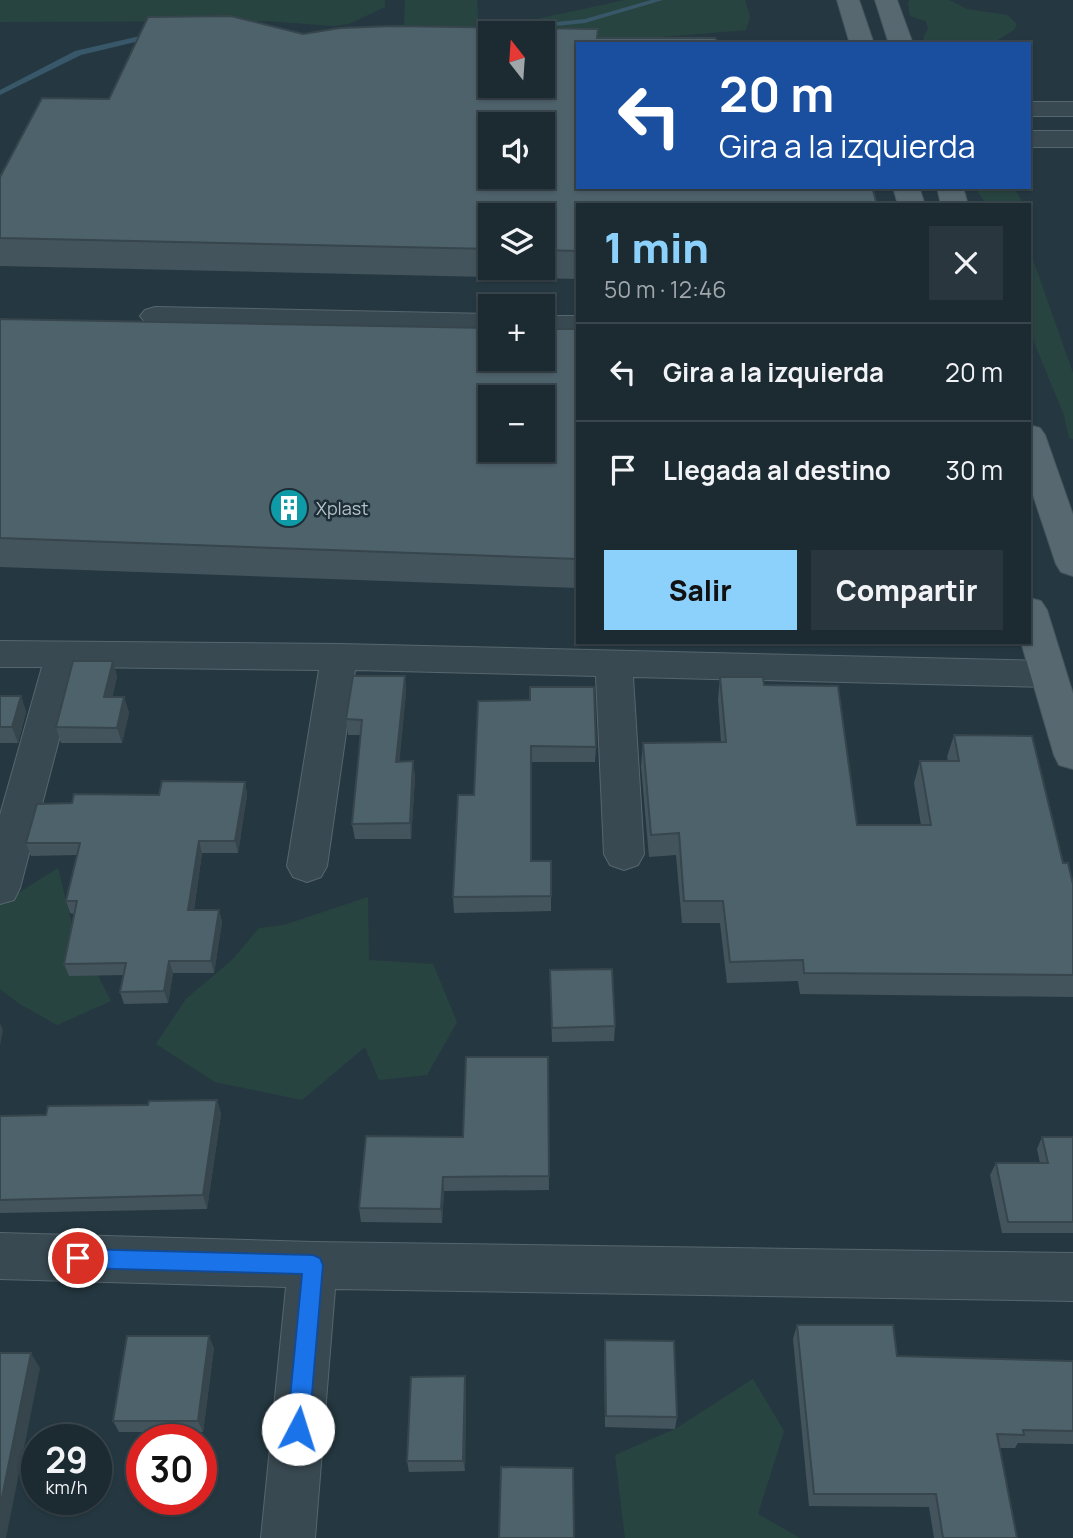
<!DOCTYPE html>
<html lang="es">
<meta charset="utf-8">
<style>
body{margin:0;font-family:Manrope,sans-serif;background:#29363d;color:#f1f3f6;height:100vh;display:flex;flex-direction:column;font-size:26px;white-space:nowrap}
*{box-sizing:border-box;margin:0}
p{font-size:23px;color:#a0a7ab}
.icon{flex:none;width:38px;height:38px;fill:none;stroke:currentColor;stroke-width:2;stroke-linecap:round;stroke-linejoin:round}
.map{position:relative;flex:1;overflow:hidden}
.sheet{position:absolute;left:576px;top:203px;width:455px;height:441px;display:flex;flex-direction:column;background:#1c2a31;border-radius:0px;box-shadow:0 2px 5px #0004,0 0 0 2px #3a464d}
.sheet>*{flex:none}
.guide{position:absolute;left:576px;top:42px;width:455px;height:147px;border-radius:0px;box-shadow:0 2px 5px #0004,0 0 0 2px #3a464d;background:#1a4fa0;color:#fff;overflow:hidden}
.needle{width:46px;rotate:343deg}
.buttons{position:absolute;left:478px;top:21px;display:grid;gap:14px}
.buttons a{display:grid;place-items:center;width:77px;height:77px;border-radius:0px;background:#1c2a31;box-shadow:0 2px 5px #0004,0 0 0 2px #3a464d;font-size:35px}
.speed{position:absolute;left:21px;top:1424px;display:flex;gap:14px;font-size:35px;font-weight:700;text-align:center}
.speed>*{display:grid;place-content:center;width:91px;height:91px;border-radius:50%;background:#1c2a31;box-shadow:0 2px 5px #0004,0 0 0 2px #3a464d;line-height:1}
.speed small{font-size:18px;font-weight:400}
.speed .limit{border:10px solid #d22;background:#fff;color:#111}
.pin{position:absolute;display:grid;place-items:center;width:60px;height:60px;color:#fff;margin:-30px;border:4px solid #fff;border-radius:50%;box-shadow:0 2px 7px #0007}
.me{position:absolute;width:77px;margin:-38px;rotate:5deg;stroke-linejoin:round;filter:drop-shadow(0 0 5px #0008)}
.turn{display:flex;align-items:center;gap:24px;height:147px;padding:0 28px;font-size:32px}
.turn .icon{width:91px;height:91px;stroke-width:2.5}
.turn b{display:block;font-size:49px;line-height:60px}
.round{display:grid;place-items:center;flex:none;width:74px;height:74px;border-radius:0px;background:#29363d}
.headline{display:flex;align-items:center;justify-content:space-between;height:119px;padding:0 28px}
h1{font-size:42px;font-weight:800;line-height:52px;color:#8bd1fb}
.action{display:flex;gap:14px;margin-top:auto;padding:14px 28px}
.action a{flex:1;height:80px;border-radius:0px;background:#8bd1fb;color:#111;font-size:28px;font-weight:800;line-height:80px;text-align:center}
.action a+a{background:#29363d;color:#f1f3f6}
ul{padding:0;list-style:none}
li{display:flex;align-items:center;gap:21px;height:98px;padding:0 28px;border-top:2px solid #3a464d}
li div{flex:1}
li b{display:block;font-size:26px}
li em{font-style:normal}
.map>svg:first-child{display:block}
.green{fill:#284440}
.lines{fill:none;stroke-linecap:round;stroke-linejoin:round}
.stream{fill:#385869;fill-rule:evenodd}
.minor-casing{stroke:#57666e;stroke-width:2}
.major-casing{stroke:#46555d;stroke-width:2}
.minor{fill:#394951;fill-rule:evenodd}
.major{fill:#576871;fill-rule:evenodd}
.wall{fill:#43545d;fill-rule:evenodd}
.shaded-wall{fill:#37454c}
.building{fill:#4e626c;stroke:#37454c;stroke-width:2;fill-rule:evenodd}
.route{fill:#1a73e8;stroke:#114b97;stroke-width:2}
.labels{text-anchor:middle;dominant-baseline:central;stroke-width:5;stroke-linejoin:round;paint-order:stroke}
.poi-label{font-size:18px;fill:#b6c3cb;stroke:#1e2e36;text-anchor:start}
</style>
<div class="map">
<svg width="1073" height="1538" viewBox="0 0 1073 1538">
<rect width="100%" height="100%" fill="#253841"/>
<!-- green -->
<g class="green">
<polygon points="0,0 385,0 385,7 349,24 334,26 267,21 0,22"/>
<polygon points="405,0 477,0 478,19 532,20 625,0 745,0 750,17 746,30 663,37 571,38 542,33 380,36 404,25"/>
<polygon points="910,0 949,0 967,9 1007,15 1017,24 1014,30 991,44 925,44 923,38 928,29 926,21 910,16 908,3"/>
<polygon points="974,187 1018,187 1015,190 1024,205 987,205"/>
<polygon points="1029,258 1033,260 1073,373 1073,439 1069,438 1064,415 1029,330"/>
<polygon points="58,868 72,925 111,1001 57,1025 20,1004 0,989 0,899 17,894"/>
<polygon points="368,897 369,960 433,964 457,1022 427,1075 379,1080 365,1047 302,1100 215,1082 156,1044 186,999 233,959 259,928 284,925"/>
<polygon points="753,1379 784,1431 758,1514 800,1538 625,1538 615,1455 675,1429"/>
</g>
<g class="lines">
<!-- stream -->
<g class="stream">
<polygon points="651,0 663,0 585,23 507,31 503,29 507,27 585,19"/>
<polygon points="153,33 156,33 156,37 81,55 0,95 0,90 75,51"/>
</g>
<defs>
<g id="minor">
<rect x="1029" y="102" width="44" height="14"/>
<rect x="1029" y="131" width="44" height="16"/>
<polygon points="155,307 490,314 490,332 155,325 145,322 140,316 145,310"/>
<rect x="542" y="316" width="36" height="18"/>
<polygon points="0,641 339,644 1048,661 1061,665 1066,674 1061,683 1048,687 633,677 644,854 638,865 624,870 610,865 604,854 596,676 355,670 327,866 321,877 307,882 293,877 287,866 319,670 78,667 20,888 14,900 0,904 0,815 42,667 0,667"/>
<polygon points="0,1233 313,1242 1073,1253 1073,1301 335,1289 315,1538 261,1538 286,1287 0,1279"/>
</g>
<g id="major">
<polygon points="837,0 859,0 874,44 850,44"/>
<polygon points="875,0 897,0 913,44 889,44"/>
<polygon points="893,187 919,187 925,205 898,205"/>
<polygon points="937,187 963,187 968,205 941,205"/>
<polygon points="1029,425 1040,428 1045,435 1073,515 1073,576 1061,572 1056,564 1029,483"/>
<polygon points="1029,598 1041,601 1047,610 1073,694 1073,769 1059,765 1054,755 1021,642 1029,642"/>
</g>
</defs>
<!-- minor casing -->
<use href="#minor" class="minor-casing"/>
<!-- major casing -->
<use href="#major" class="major-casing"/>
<!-- minor -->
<use href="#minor" class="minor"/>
<!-- major -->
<use href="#major" class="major"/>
</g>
<!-- wall -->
<g class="wall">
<path d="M598,29L578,205V279L0,266V177L303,34ZM490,215H542V268H490Z"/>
<polygon points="0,319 578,329 578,588 0,567"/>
<polygon points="113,661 117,677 112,697 124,697 129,713 122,743 61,743 56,727"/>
<polygon points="405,676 406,692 399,762 413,761 415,777 411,839 355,839 352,824 361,735 348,735 346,719"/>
<polygon points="720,677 764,685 857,825 921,825 914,783 920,761 948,761 947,757 954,735 1063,863 1073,884 1073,997 800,994 798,981 727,983 720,923 682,923 676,855 649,857 641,766 643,743 721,742 718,699"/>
<polygon points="0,696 21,696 26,712 18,743 0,743"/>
<polygon points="530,700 596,747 595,762 531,762 531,861 551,896 551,911 454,913 453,897 474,795"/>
<polygon points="245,782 247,795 238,853 202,853 194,910 219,910 222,922 214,973 173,973 168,1003 124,1004 120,992 124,975 69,976 64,964 74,914 70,913 66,901 77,855 31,856 26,843 72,803 159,795"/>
<polygon points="550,970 615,1026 614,1041 552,1042"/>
<polygon points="548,1057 549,1190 444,1191 442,1223 361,1222 359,1208 463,1137"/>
<polygon points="217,1100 221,1114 207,1209 0,1213 0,1116 46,1115"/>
<polygon points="1042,1137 1073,1137 1073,1233 1002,1233 990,1175 996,1163 1040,1163 1037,1149"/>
<polygon points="797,1325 897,1356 1073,1361 1073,1444 1018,1443 1015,1448 1000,1448 1017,1538 934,1538 929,1507 809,1506 793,1339"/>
<polygon points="605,1340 677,1417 675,1429 605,1427 604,1352"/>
<polygon points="214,1348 203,1432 119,1432 113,1421"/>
<polygon points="466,1388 465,1471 409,1472 407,1461"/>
</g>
<!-- shaded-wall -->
<g class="shaded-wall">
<polygon points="113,661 117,677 109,713 104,697"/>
<polygon points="405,676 406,692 398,777 396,762"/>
<polygon points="21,696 26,712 18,743 12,727"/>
<polygon points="124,697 129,713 122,743 117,728"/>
<polygon points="413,761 415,777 411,839 410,823"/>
<polygon points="245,782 247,795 238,853 235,841"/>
<polygon points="199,841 202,853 192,922 188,910"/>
<polygon points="219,910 222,922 214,973 211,961"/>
<polygon points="169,961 173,973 168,1003 164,991"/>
<polygon points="0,1023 3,1030 0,1046"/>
<polygon points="217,1100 221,1114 207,1209 203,1195"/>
<polygon points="443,1177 444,1191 442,1223 441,1209"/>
<polygon points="209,1336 214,1348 203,1432 198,1421"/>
<polygon points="31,1353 40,1368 6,1538 0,1538 0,1507"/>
<polygon points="465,1376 466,1388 465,1471 463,1461"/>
</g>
<!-- building -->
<g class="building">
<path d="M231,16L303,34L340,28L392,26L598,29L597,38H715L721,44H578V187H872L877,205H578V251L542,250V215H490V249L0,238V177L42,98L109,99L148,17ZM490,33H542V86H490ZM490,124H542V177H490Z"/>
<path d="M0,319L490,328V359H542V329H578V559L0,538ZM490,397H542V450H490Z"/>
<polygon points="73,661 113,661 104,697 124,697 117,728 56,727"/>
<polygon points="353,676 405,676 396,762 413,761 410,823 352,824 362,720 346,719"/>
<polygon points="720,677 763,677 764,685 838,686 857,825 931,825 920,761 959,761 954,735 1032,736 1063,863 1068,863 1073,884 1073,975 804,973 803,960 730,962 723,901 684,901 679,833 651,835 643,743 726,742"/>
<polygon points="530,687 594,687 596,747 531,746 531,861 551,861 551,896 453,897 458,795 474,795 478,701 530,700"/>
<polygon points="0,696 21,696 12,727 0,727"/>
<polygon points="162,781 245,782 235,841 199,841 188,910 219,910 211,961 169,961 164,991 120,992 126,963 64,964 77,901 66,901 80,843 26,843 37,804 72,803 74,794 159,795"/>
<polygon points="612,969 615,1026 552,1028 550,970"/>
<polygon points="466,1057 548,1057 549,1176 443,1177 441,1209 359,1208 366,1136 463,1137"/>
<polygon points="217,1100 203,1195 0,1200 0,1116 46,1115 48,1106 148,1105 149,1101"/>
<polygon points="1042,1137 1073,1137 1073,1222 1008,1222 996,1163 1048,1163"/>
<polygon points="797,1325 893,1325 897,1356 1073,1361 1073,1431 1023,1430 1024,1435 997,1434 1017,1538 943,1538 936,1494 814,1494"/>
<polygon points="127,1336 209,1336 198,1421 113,1421"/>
<polygon points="605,1340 674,1341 677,1417 606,1416"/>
<polygon points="0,1353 31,1353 0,1507"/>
<polygon points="465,1376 463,1461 407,1461 411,1377"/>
<polygon points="501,1467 573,1468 574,1538 499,1538"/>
</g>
<!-- route -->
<polygon class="route" points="78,1249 313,1255 320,1258 323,1265 309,1429 306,1436 298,1440 290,1436 287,1429 302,1274 78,1268 71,1265 68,1258 71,1251"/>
<!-- icons -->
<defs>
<symbol id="building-disc" viewBox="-11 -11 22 22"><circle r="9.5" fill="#0f9aa8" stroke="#1e2e36"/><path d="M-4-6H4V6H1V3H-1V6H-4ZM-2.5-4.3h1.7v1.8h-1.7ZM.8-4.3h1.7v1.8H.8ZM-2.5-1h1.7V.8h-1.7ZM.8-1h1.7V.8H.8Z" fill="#fff"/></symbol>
</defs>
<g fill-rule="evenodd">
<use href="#building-disc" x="267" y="486" width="44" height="44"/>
</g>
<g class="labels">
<!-- poi labels -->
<g class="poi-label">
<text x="316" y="508">Xplast</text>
</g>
</g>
</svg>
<div class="buttons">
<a><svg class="needle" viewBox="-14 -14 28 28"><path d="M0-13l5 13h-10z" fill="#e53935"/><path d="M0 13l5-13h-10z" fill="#a0a7ab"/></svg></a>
<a><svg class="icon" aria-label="sound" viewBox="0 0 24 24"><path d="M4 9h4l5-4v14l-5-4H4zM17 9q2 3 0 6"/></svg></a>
<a><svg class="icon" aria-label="layers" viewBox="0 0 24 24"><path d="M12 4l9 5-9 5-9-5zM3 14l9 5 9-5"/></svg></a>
<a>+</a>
<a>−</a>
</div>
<div class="speed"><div>29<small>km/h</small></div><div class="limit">30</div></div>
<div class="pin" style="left:78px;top:1258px;background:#d93025"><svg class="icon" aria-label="arrive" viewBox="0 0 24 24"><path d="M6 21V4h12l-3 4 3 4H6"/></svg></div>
<svg class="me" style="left:298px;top:1429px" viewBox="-20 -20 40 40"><circle r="19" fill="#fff"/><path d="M0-13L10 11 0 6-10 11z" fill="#1a73e8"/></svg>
<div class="guide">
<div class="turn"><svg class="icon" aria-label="left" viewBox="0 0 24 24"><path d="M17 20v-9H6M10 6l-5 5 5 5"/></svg><div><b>20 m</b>Gira a la izquierda</div></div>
</div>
<section class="sheet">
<div class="headline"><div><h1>1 min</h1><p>50 m · 12:46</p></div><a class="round"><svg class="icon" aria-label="close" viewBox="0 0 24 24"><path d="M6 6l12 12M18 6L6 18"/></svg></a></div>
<ul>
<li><svg class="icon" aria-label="left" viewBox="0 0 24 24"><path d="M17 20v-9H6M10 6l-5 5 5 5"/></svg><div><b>Gira a la izquierda</b></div><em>20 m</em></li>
<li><svg class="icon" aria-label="arrive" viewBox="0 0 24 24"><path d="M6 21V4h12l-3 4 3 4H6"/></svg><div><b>Llegada al destino</b></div><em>30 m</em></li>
</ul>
<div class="action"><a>Salir</a><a>Compartir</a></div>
</section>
</div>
